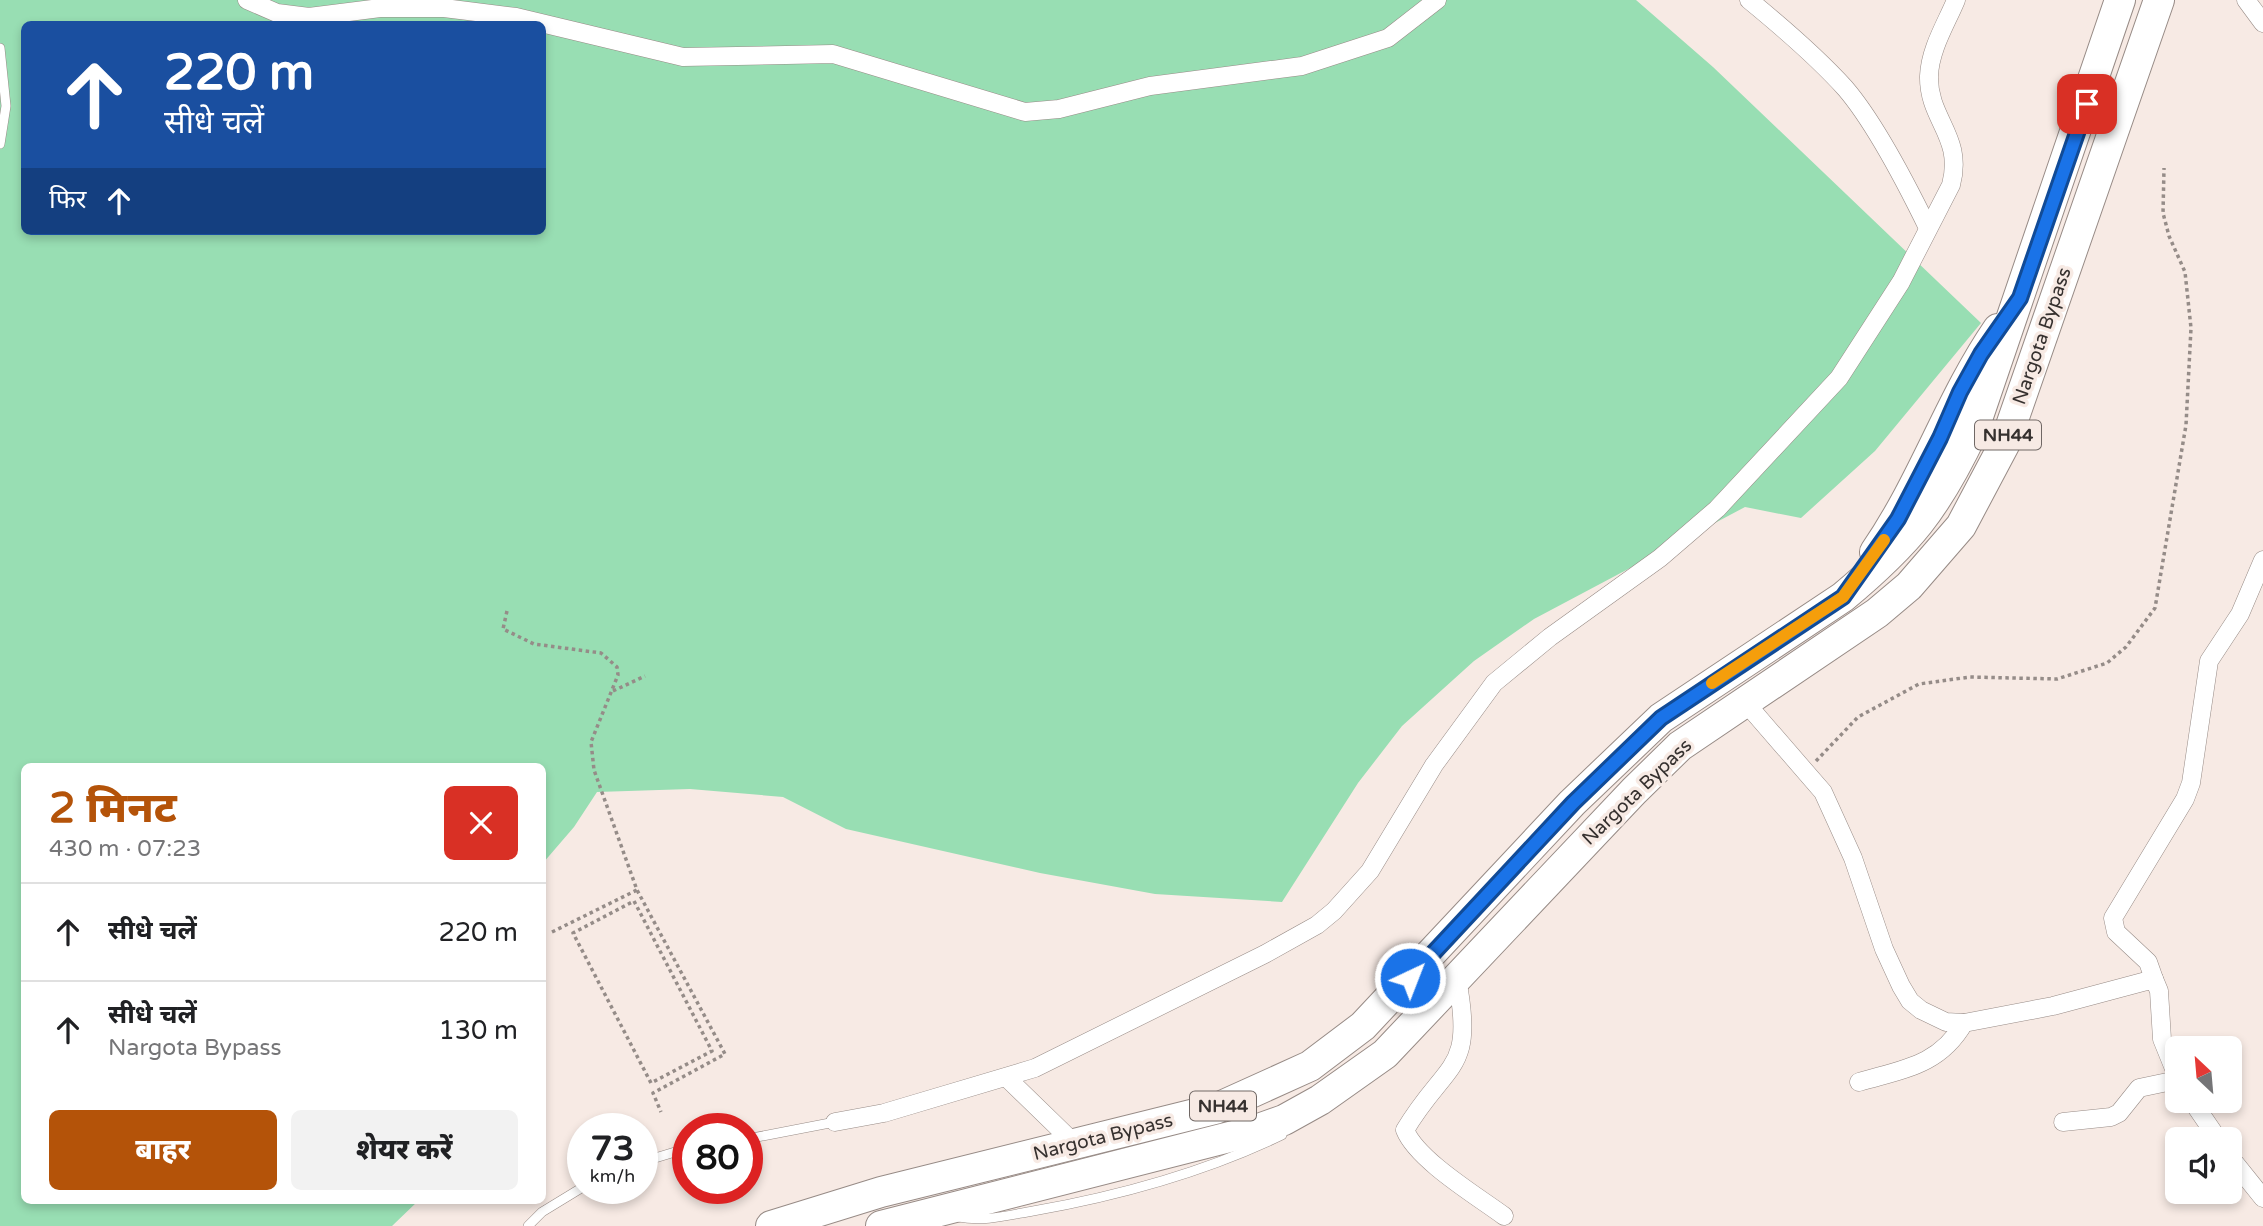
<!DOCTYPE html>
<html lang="hi">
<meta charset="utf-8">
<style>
body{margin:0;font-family:"Varela Round","Noto Sans Devanagari",sans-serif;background:#f2f2f2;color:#202124;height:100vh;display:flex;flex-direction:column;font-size:26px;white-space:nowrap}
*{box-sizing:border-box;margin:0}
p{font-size:23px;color:#757577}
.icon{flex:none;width:38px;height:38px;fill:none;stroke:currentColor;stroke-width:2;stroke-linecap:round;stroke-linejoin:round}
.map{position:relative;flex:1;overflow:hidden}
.panel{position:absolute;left:21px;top:763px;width:525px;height:441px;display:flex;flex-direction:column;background:#fff;border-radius:10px;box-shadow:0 4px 10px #0003}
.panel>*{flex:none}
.banner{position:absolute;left:21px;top:21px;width:525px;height:214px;border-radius:10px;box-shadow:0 4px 10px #0003;background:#1a4fa0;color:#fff;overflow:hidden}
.needle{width:46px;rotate:334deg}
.controls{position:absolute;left:2165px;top:1036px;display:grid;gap:14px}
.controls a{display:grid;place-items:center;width:77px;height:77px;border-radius:10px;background:#fff;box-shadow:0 4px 10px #0003;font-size:35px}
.speed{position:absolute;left:567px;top:1113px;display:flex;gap:14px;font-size:35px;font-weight:700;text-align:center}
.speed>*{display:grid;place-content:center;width:91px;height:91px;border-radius:50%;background:#fff;box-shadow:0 4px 10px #0003;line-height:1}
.speed small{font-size:18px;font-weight:400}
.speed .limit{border:10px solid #d22;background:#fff;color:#111}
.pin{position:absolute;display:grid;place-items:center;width:60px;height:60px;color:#fff;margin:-30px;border-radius:14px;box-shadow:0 4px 10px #0006}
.me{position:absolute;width:77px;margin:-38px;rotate:43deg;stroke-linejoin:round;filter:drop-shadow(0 0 5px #0008)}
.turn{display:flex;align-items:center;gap:24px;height:147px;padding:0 28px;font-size:32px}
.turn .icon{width:91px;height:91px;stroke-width:2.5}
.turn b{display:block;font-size:49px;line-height:60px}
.then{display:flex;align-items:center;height:66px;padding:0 28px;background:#0003;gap:14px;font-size:26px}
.round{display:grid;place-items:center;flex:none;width:74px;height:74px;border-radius:10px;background:#f2f2f2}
.overview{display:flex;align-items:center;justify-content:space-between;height:119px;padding:0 28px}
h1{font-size:42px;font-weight:800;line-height:52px;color:#b45309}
.button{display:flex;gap:14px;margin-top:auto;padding:14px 28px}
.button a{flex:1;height:80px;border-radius:10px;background:#b45309;color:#fff;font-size:28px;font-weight:800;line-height:80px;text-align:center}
.button a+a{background:#f2f2f2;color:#202124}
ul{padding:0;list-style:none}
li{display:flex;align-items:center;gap:21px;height:98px;padding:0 28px;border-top:2px solid #e0e0e0}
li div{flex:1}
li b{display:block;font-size:26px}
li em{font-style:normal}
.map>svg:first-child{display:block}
.green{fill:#98deb3;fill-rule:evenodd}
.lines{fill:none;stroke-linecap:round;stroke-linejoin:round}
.service-casing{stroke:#978b86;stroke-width:10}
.minor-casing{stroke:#978b86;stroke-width:19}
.trunk-casing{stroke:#978b86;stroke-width:32}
.path{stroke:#958c88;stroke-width:3.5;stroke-dasharray:3.5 3.5;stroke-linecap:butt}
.service{stroke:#fff;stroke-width:9}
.minor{stroke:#fff;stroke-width:18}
.trunk{stroke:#fff;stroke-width:30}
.route-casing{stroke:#114b97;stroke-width:18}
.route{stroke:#1a73e8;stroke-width:12}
.slow{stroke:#f59e0b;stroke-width:12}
.labels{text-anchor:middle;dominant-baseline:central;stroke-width:7;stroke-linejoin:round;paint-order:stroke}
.shield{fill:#f7eae4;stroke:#706865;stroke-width:2}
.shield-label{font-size:18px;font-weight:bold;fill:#36312f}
.street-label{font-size:19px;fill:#36312f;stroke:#f7eae4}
</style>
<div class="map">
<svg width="2263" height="1226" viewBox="0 0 2263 1226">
<rect width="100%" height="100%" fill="#f7eae4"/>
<!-- green -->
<path class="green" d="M0,0H1636L1713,67L1981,323L1875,451L1801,518L1745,507L1534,619L1474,661L1402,726L1358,783L1282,902L1155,894L1040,873L846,829L783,797L690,789L597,792L574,827L543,863L542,766H24V1200L418,1201L392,1226H0ZM24,24H542V231H24Z"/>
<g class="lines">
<defs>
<g id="service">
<polyline points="0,48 6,106 0,144"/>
<polyline points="747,1139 835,1122"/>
<polyline points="642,1162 688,1148"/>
<path d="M959,1217C983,1222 1009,1215 1033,1211C1118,1196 1203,1173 1282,1135"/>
<polyline points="528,1226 542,1212 583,1187"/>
</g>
<g id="minor">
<polyline points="247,0 277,13 309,17 380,8 444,8 516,17 683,57 833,54 1025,112 1059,109 1150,86 1302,66 1388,38 1437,0"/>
<path d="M1749,0C1782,27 1816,56 1845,88C1876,124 1907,185 1928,228"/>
<polyline points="2246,0 2263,23"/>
<polyline points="1745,702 1823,792 1853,858 1884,949 1901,986 1910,1001 1921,1010 1946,1022 1964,1023 2053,1006 2154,979 2159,991 2162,1039 2177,1076"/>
<path d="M1457,979C1475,1073 1447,1060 1405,1130C1417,1160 1477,1196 1504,1216"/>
<polyline points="2154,979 2148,962 2116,932 2113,918 2185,799 2191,783 2209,661 2240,614 2263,560"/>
<polyline points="1007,1078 1075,1144"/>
<path d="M1859,1082C1903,1069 1939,1066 1964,1023"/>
<polyline points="2192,1101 2218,1139"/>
<path d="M835,1122L884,1113L1035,1068L1265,954L1317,925L1334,911L1370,871L1434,765L1494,683L1550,637L1660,558L1717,509L1839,378L1901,282L1951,185C1964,136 1928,120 1929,76C1930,49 1946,24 1956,0"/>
<polyline points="2063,1122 2111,1117 2119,1113 2139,1088 2177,1080"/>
<polyline points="2230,1157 2263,1198"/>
</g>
<g id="trunk">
<path d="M1875,552C1924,481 1950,399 1998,329"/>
<path d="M771,1226L881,1192L1215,1109L1310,1066L1363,1026L1572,803L1661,718L1843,597C1909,542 1936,509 1973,431L2120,0"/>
<polyline points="881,1226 1253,1131 1284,1120 1320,1100 1385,1054 1634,791 1680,746 1877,613 1909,586 1961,526 2005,443 2159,0"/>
</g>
</defs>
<!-- service casing -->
<use href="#service" class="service-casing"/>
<!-- minor casing -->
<use href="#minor" class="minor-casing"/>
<!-- trunk casing -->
<use href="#trunk" class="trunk-casing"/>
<!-- path -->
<g class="path">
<polyline points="507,611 503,629 534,644 601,653 617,667 618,675 591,742 594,770 637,890 725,1054 653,1093 661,1112"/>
<polyline points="613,691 645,676"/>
<polyline points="1816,761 1858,717 1919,684 1970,677 2057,679 2107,663 2126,647 2155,608 2186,425 2191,328 2185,272 2169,236 2163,213 2164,168"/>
<polygon points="634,901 712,1051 651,1083 573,933"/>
<polyline points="552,932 637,890"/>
</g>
<!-- service -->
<use href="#service" class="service"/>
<!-- minor -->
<use href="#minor" class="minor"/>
<!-- trunk -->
<use href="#trunk" class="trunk"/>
</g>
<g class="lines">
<defs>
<polyline id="route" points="1410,978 1573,803 1661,718 1843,597 1898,519 1940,438 1960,392 1981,354 2020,298 2087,104"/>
</defs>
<!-- route casing -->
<use href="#route" class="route-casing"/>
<!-- route -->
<use href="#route" class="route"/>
<!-- slow -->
<polyline class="slow" points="1712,683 1843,597 1884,540"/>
</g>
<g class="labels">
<!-- shield labels -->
<g class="shield">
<rect x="1975" y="420.5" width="66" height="29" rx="5"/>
<rect x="1190" y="1091.5" width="66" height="29" rx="5"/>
</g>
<g class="shield-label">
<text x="2008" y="435">NH44</text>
<text x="1223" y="1106">NH44</text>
</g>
<!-- street labels -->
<g class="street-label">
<text transform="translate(2042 336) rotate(-71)">Nargota Bypass</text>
<text transform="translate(1637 792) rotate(-44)">Nargota Bypass</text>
<text transform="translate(1103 1137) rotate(-14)">Nargota Bypass</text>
</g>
</g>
</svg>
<div class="controls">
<a><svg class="needle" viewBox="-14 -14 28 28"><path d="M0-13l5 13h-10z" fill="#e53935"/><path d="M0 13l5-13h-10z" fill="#757577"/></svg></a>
<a><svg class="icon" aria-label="sound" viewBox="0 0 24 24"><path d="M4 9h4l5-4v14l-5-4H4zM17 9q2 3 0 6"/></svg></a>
</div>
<div class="speed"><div>73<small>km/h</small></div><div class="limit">80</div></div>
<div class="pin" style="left:2087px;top:104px;background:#d93025"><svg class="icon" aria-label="arrive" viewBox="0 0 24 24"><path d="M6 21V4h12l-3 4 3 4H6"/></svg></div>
<svg class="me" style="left:1410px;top:978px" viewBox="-20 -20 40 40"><circle r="17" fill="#1a73e8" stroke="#fff" stroke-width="3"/><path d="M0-11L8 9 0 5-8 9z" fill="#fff"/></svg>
<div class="banner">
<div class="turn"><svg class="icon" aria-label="ahead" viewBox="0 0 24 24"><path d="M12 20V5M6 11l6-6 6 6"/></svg><div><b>220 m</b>सीधे चलें</div></div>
<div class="then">फिर<svg class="icon" aria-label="ahead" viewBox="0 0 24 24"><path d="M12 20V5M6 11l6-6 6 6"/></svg></div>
</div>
<section class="panel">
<div class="overview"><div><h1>2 मिनट</h1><p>430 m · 07:23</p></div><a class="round" style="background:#d93025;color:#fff"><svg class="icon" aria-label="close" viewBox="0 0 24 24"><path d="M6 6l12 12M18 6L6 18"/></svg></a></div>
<ul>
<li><svg class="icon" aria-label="ahead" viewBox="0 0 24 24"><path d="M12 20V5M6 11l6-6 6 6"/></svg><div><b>सीधे चलें</b></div><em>220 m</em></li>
<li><svg class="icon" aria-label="ahead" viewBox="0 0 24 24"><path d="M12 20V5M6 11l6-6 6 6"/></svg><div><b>सीधे चलें</b><p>Nargota Bypass</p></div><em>130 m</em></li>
</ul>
<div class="button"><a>बाहर</a><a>शेयर करें</a></div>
</section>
</div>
